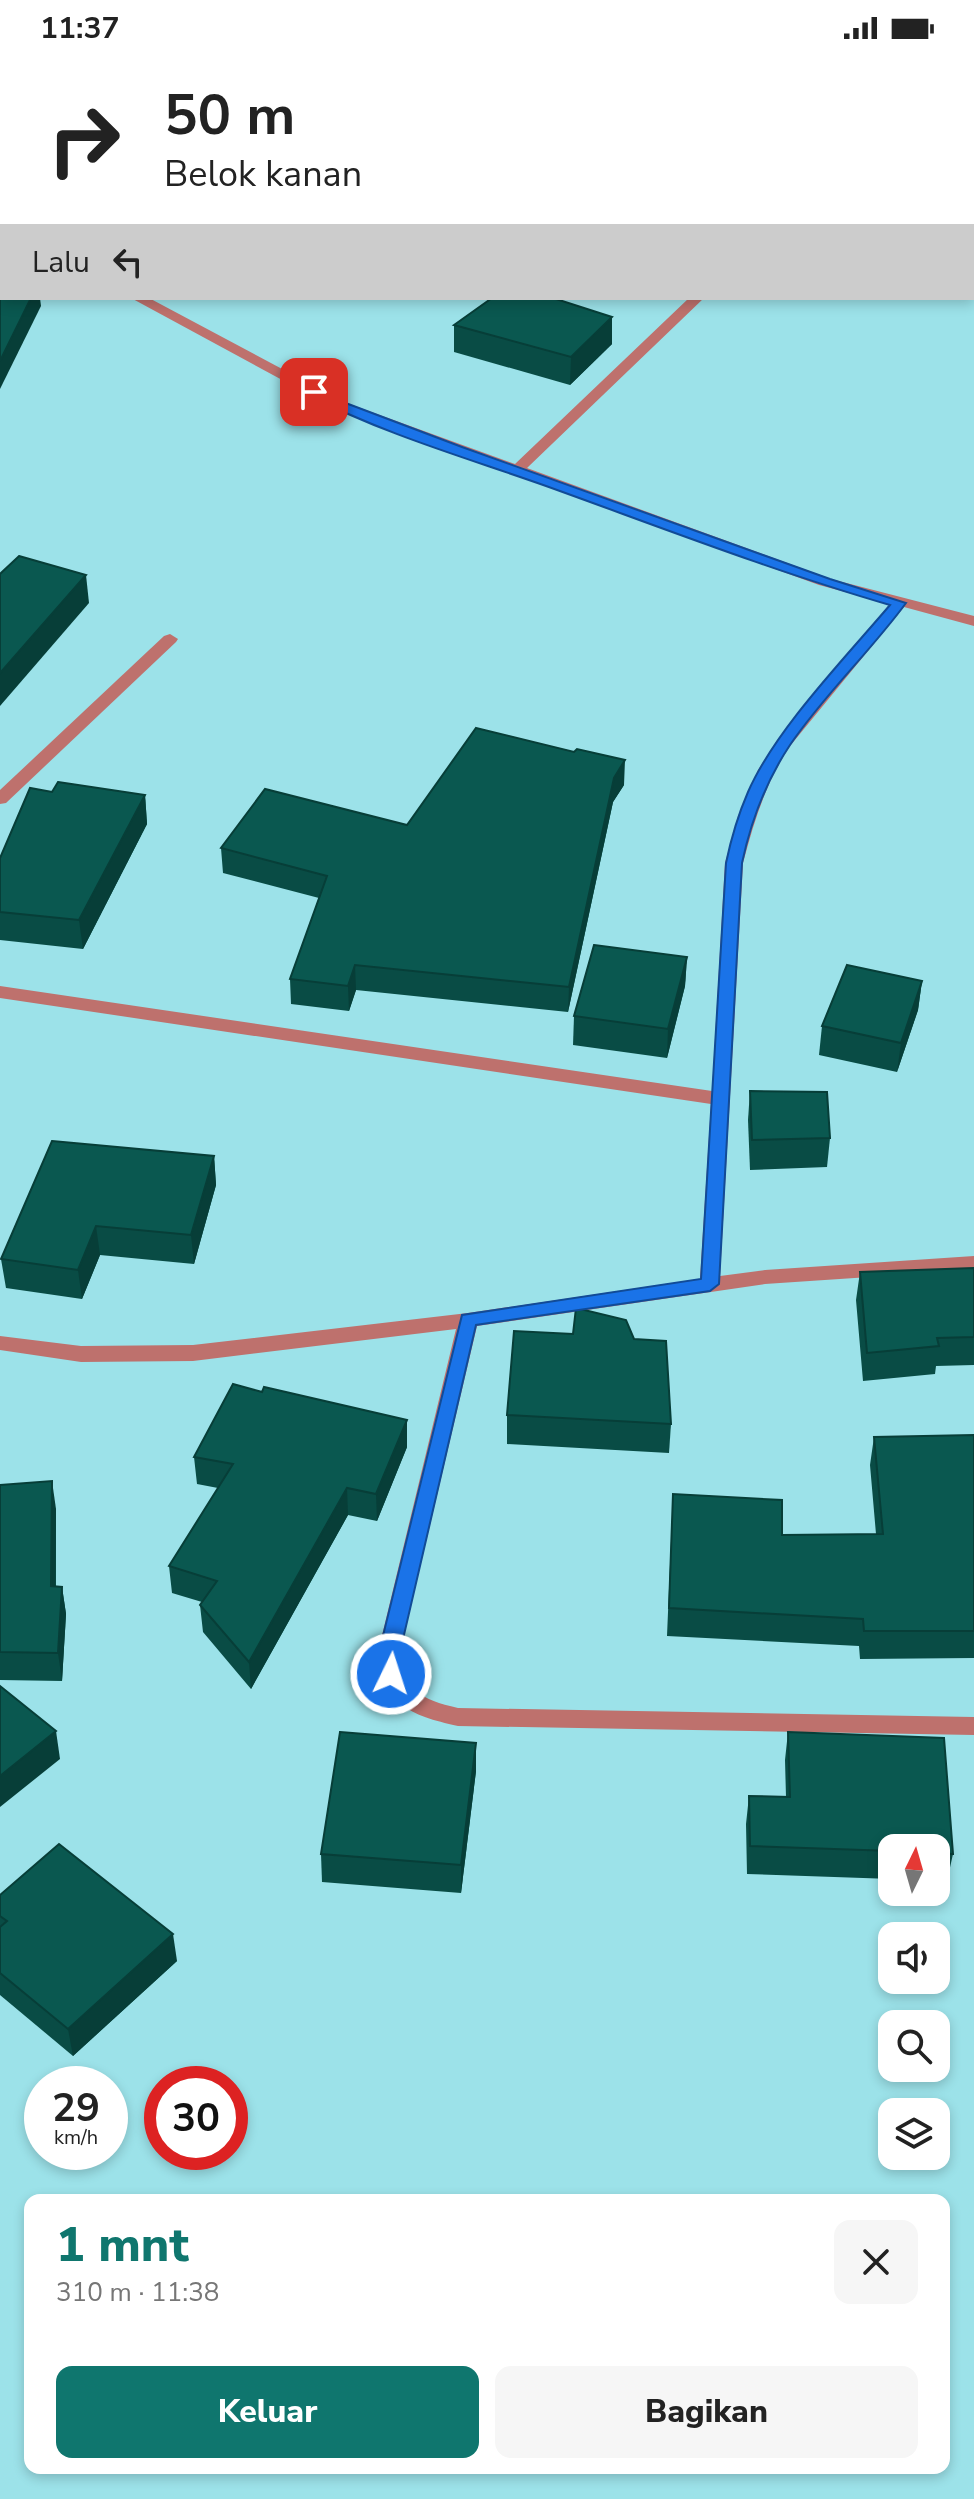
<!DOCTYPE html>
<html lang="id">
<meta charset="utf-8">
<style>
body{margin:0;font-family:"Nunito Sans",sans-serif;background:#f6f6f6;color:#222;height:100vh;display:flex;flex-direction:column;font-size:30px;white-space:nowrap}
*{box-sizing:border-box;margin:0}
p{font-size:26px;color:#767676}
.icon{flex:none;width:44px;height:44px;fill:none;stroke:currentColor;stroke-width:2;stroke-linecap:round;stroke-linejoin:round}
.map{position:relative;flex:1;overflow:hidden}
.side{position:absolute;left:24px;top:2138px;width:926px;height:280px;display:flex;flex-direction:column;background:#fff;border-radius:16px;box-shadow:0 4px 12px #0003}
.side>*{flex:none}
.top-card{position:absolute;left:0px;top:0px;width:974px;height:244px;box-shadow:0 4px 12px #0003;background:#fff;color:#222;overflow:hidden}
.needle{width:52px;rotate:5deg}
.buttons{position:absolute;left:878px;top:1778px;display:grid;gap:16px}
.buttons a{display:grid;place-items:center;width:72px;height:72px;border-radius:16px;background:#fff;box-shadow:0 4px 12px #0003;font-size:40px}
.speed{position:absolute;left:24px;top:2010px;display:flex;gap:16px;font-size:40px;font-weight:700;text-align:center}
.speed>*{display:grid;place-content:center;width:104px;height:104px;border-radius:50%;background:#fff;box-shadow:0 4px 12px #0003;line-height:1}
.speed small{font-size:20px;font-weight:400}
.speed .limit{border:12px solid #d22;background:#fff;color:#111}
.pin{position:absolute;display:grid;place-items:center;width:68px;height:68px;color:#fff;margin:-34px;border-radius:16px;box-shadow:0 4px 12px #0006}
.me{position:absolute;width:88px;margin:-44px;rotate:4deg;stroke-linejoin:round;filter:drop-shadow(0 0 6px #0008)}
.turn{display:flex;align-items:center;gap:28px;height:168px;padding:0 32px;font-size:36px}
.turn .icon{width:104px;height:104px;stroke-width:2.5}
.turn b{display:block;font-size:56px;line-height:68px}
.then{display:flex;align-items:center;height:76px;padding:0 32px;background:#0003;gap:16px;font-size:30px}
.round{display:grid;place-items:center;flex:none;width:84px;height:84px;border-radius:16px;background:#f6f6f6}
.summary{display:flex;align-items:center;justify-content:space-between;height:136px;padding:0 32px}
h1{font-size:48px;font-weight:800;line-height:60px;color:#0f766e}
.cta{display:flex;gap:16px;margin-top:auto;padding:16px 32px}
.cta a{flex:1;height:92px;border-radius:16px;background:#0f766e;color:#fff;font-size:32px;font-weight:800;line-height:92px;text-align:center}
.cta a+a{background:#f6f6f6;color:#222}
.status{display:flex;justify-content:space-between;align-items:center;height:56px;padding:0 40px;background:#fff;direction:ltr}
.status svg{height:22px;fill:currentColor}
.map>svg:first-child{display:block}
.lines{fill:none;stroke-linecap:round;stroke-linejoin:round}
.minor{fill:#be716d;fill-rule:evenodd}
.wall{fill:#094c45}
.shaded-wall{fill:#073e38}
.building{fill:#0a5850;stroke:#073e38;stroke-width:2}
.route{fill:#1a73e8;stroke:#114b97;stroke-width:2}
</style>
<div class="status"><b>11:37</b><svg viewBox="0 0 49 12"><path d="M0 12V9h3v3zM5 12V6h3v6zM10 12V3h3v9zM15 12V0h3v12zM26 1h20v11H26zM47 4h2v5h-2z"/></svg></div>
<div class="map">
<svg width="974" height="2443" viewBox="0 0 974 2443">
<rect width="100%" height="100%" fill="#9ce2e9"/>
<g class="lines">
<!-- minor -->
<g class="minor">
<rect x="0" y="147" width="2" height="9"/>
<path d="M131,242H149L344,346L515,408L689,242H704L527,412L831,523L974,560V570L904,551L790,690C766,726 754,765 743,807L720,1220L765,1214L974,1200V1214L765,1228L477,1270L400,1596C406,1636 420,1643 458,1652L974,1661V1679L458,1670C409,1659 385,1649 378,1596L456,1273L193,1305L81,1306L0,1294V1280L81,1290L193,1289L468,1257L700,1223L711,1048L0,942V930L712,1035L725,807L738,760L758,714L778,683L890,548L819,529L334,352Z"/>
<polygon points="170,578 178,583 176,586 6,747 0,748 0,734 164,580"/>
</g>
</g>
<!-- wall -->
<g class="wall">
<polygon points="85,0 161,0 161,2 87,2"/>
<polygon points="612,261 612,288 570,329 454,296 454,269"/>
<polygon points="624,729 613,746 568,956 356,934 349,955 291,948 290,923 319,842 223,817 221,792 407,769"/>
<polygon points="145,739 147,768 83,893 0,884 0,802"/>
<polygon points="687,901 685,930 667,1002 573,989 574,960"/>
<polygon points="922,925 918,954 897,1016 819,999 822,970"/>
<polygon points="750,1035 830,1082 827,1111 750,1114 748,1064"/>
<polygon points="214,1100 216,1129 194,1208 100,1199 82,1243 6,1232 1,1203"/>
<polygon points="974,1212 974,1309 936,1310 935,1318 863,1325 856,1244 860,1216"/>
<polygon points="262,1336 407,1364 407,1391 377,1465 348,1459 251,1633 203,1576 200,1549 202,1546 172,1537 169,1510 218,1432 197,1428 194,1401"/>
<polygon points="507,1359 671,1368 669,1397 507,1388"/>
<polygon points="974,1379 974,1602 860,1603 859,1590 667,1580 673,1438 782,1479 876,1478 870,1409 874,1381"/>
<polygon points="0,1429 56,1453 56,1530 62,1531 66,1558 62,1625 0,1624"/>
<polygon points="788,1676 953,1798 947,1825 936,1825 936,1792 892,1792 892,1823 747,1818 746,1768 749,1740 786,1741 785,1704"/>
<polygon points="476,1687 476,1715 461,1837 322,1826 321,1798"/>
<polygon points="0,1839 177,1905 73,2000 0,1939"/>
</g>
<!-- shaded-wall -->
<g class="shaded-wall">
<rect x="105" y="0" width="56" height="2"/>
<polygon points="687,0 718,0 716,2 685,2"/>
<polygon points="31,242 40,242 41,250 0,333 0,305"/>
<polygon points="612,261 612,288 570,329 571,301"/>
<polygon points="86,519 89,547 0,650 0,617"/>
<polygon points="625,704 624,729 613,746 568,956 569,931 614,722"/>
<polygon points="145,739 147,768 83,893 79,864"/>
<polygon points="687,901 685,930 667,1002 668,973"/>
<polygon points="355,909 356,934 349,955 348,930"/>
<polygon points="922,925 918,954 897,1016 901,987"/>
<polygon points="214,1100 216,1129 194,1208 191,1179"/>
<polygon points="96,1170 100,1199 82,1243 78,1214"/>
<polygon points="407,1364 407,1391 377,1465 376,1438"/>
<polygon points="52,1425 56,1453 55,1558 51,1530"/>
<polygon points="347,1432 348,1459 251,1633 249,1606"/>
<polygon points="62,1531 66,1558 62,1625 58,1597"/>
<polygon points="56,1675 60,1703 0,1751 0,1720"/>
<polygon points="476,1687 476,1715 461,1837 461,1809"/>
<polygon points="173,1878 177,1905 73,2000 68,1973"/>
</g>
<!-- building -->
<g class="building">
<polygon points="566,0 687,0 685,2 563,2"/>
<polygon points="2,203 2,242 31,242 0,305 0,204"/>
<polygon points="492,242 553,242 612,261 571,301 454,269"/>
<polygon points="19,500 86,519 0,617 0,518"/>
<polygon points="476,672 574,696 577,693 625,704 614,722 569,931 355,909 348,930 290,923 327,820 221,792 265,733 407,769"/>
<polygon points="58,726 145,739 79,864 0,856 0,802 30,732 52,736"/>
<polygon points="594,889 687,901 668,973 574,960"/>
<polygon points="847,909 922,925 901,987 822,970"/>
<polygon points="750,1035 827,1036 830,1082 752,1084"/>
<polygon points="52,1085 214,1100 191,1179 96,1170 78,1214 1,1203"/>
<polygon points="974,1212 974,1281 937,1282 939,1290 867,1297 860,1216"/>
<polygon points="576,1252 626,1264 634,1283 666,1285 671,1368 507,1359 514,1275 573,1278"/>
<polygon points="233,1328 262,1336 264,1331 407,1364 376,1438 347,1432 249,1606 200,1549 217,1525 169,1510 233,1408 194,1401"/>
<polygon points="974,1379 974,1575 864,1575 863,1563 669,1552 673,1438 782,1444 782,1479 883,1478 874,1381"/>
<polygon points="52,1425 51,1530 62,1531 58,1597 0,1596 0,1429"/>
<polygon points="0,1630 56,1675 0,1720"/>
<polygon points="340,1676 476,1687 461,1809 321,1798"/>
<polygon points="788,1676 944,1682 953,1798 936,1797 936,1792 892,1792 892,1795 750,1790 749,1740 790,1741"/>
<polygon points="59,1788 173,1878 68,1973 0,1917 0,1871 7,1865 0,1860 0,1839"/>
</g>
<!-- route -->
<path class="route" d="M309,333H318L343,346L462,391L830,523L906,547C870,596 824,639 790,689C766,725 751,765 742,807L719,1228L710,1235L476,1269L400,1596L401,1618L398,1624L391,1626L384,1624L379,1596L462,1259L701,1223L726,807C731,783 738,759 748,736C775,674 845,602 890,549C773,515 660,471 546,430C467,402 383,378 309,339Z"/>
</svg>
<div class="buttons">
<a><svg class="needle" viewBox="-14 -14 28 28"><path d="M0-13l5 13h-10z" fill="#e53935"/><path d="M0 13l5-13h-10z" fill="#767676"/></svg></a>
<a><svg class="icon" aria-label="sound" viewBox="0 0 24 24"><path d="M4 9h4l5-4v14l-5-4H4zM17 9q2 3 0 6"/></svg></a>
<a><svg class="icon" aria-label="search" viewBox="0 0 24 24"><circle cx="10" cy="10" r="6"/><path d="M15 15l6 6"/></svg></a>
<a><svg class="icon" aria-label="layers" viewBox="0 0 24 24"><path d="M12 4l9 5-9 5-9-5zM3 14l9 5 9-5"/></svg></a>
</div>
<div class="speed"><div>29<small>km/h</small></div><div class="limit">30</div></div>
<div class="pin" style="left:314px;top:336px;background:#d93025"><svg class="icon" aria-label="arrive" viewBox="0 0 24 24"><path d="M6 21V4h12l-3 4 3 4H6"/></svg></div>
<svg class="me" style="left:391px;top:1618px" viewBox="-20 -20 40 40"><circle r="17" fill="#1a73e8" stroke="#fff" stroke-width="3"/><path d="M0-11L8 9 0 5-8 9z" fill="#fff"/></svg>
<div class="top-card">
<div class="turn"><svg class="icon" aria-label="right" viewBox="0 0 24 24"><path d="M7 20v-9h11M14 6l5 5-5 5"/></svg><div><b>50 m</b>Belok kanan</div></div>
<div class="then">Lalu<svg class="icon" aria-label="left" viewBox="0 0 24 24"><path d="M17 20v-9H6M10 6l-5 5 5 5"/></svg></div>
</div>
<section class="side">
<div class="summary"><div><h1>1 mnt</h1><p>310 m · 11:38</p></div><a class="round"><svg class="icon" aria-label="close" viewBox="0 0 24 24"><path d="M6 6l12 12M18 6L6 18"/></svg></a></div>
<div class="cta"><a>Keluar</a><a>Bagikan</a></div>
</section>
</div>
